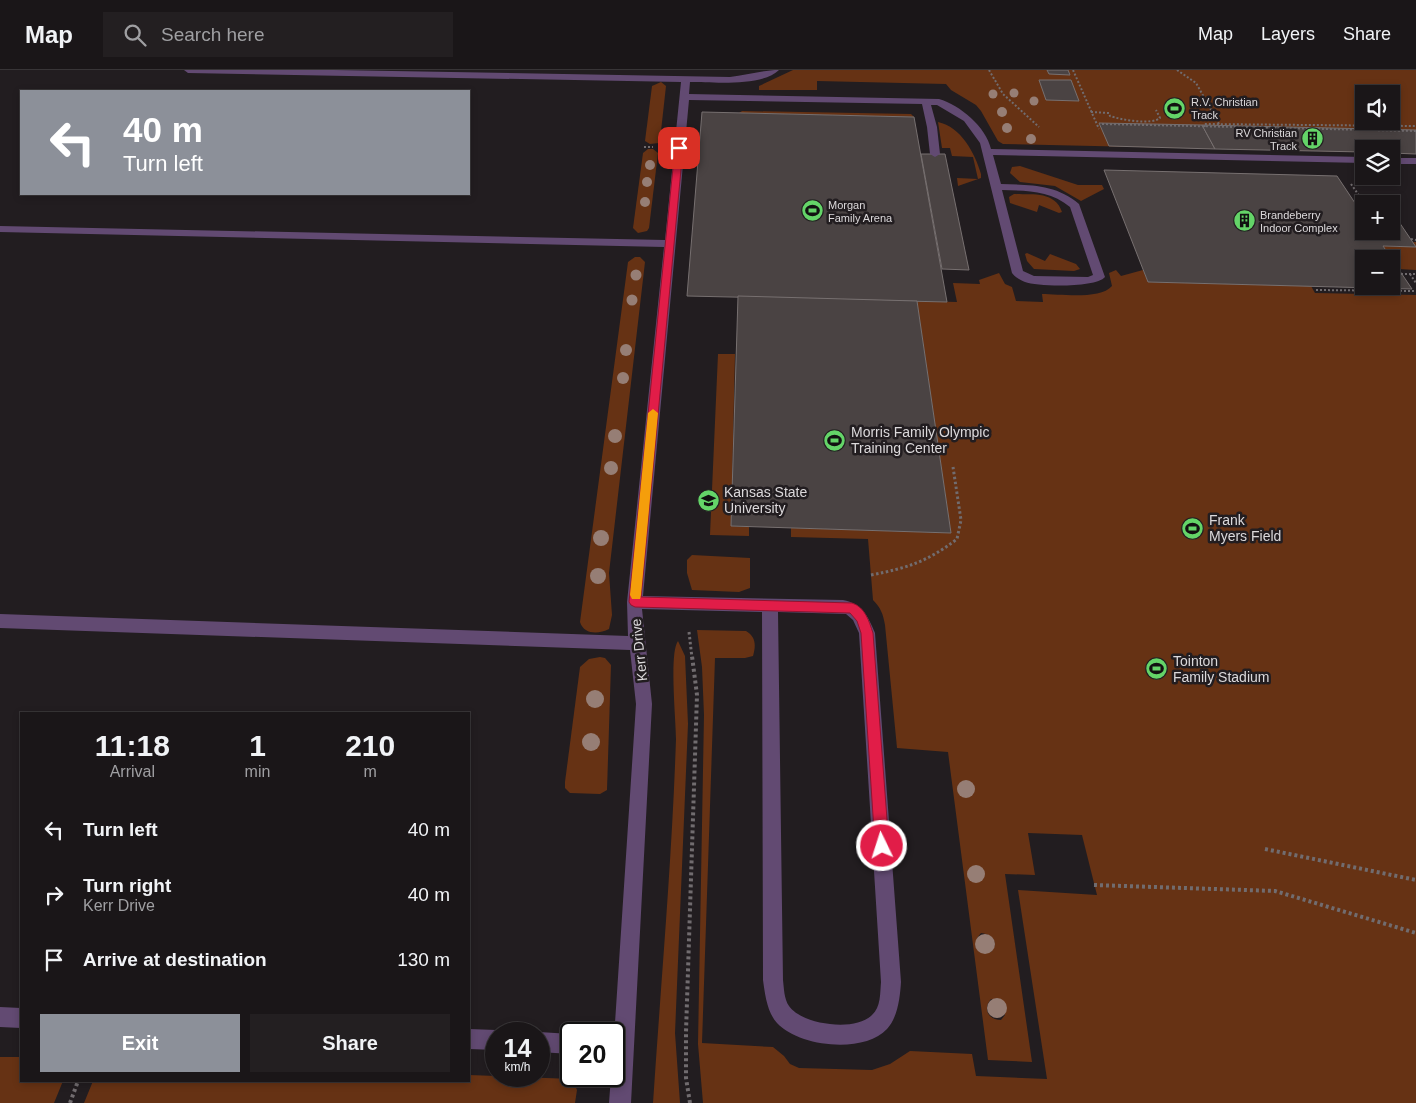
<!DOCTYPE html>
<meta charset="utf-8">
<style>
body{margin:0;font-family:Arial,sans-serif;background:#231f21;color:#f1f3f6;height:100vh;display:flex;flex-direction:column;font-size:19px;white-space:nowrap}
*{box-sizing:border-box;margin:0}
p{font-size:16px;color:#9f9fa2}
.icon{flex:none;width:28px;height:28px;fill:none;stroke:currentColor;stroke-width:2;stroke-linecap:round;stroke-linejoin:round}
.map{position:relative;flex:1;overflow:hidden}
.panel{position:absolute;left:20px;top:642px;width:450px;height:370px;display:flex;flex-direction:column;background:#1a1618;border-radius:0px;box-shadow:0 2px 8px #0003,0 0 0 1px #383537}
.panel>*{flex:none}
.banner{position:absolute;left:20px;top:20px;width:450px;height:105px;border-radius:0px;box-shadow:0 2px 8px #0003,0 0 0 1px #383537;background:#8c9099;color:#fff;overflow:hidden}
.buttons{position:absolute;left:1355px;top:15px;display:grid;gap:10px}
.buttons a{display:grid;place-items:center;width:45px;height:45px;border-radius:0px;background:#1a1618;box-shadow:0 2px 8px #0003,0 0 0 1px #383537;font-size:25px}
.speed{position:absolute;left:485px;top:952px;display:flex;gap:10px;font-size:25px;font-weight:700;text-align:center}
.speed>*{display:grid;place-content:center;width:65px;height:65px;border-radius:50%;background:#1a1618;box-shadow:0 2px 8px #0003,0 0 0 1px #383537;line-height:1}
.speed small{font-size:12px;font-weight:400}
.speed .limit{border:2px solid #111;border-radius:8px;background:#fff;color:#111}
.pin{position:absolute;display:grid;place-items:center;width:42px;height:42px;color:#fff;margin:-21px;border-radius:10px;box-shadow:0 2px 8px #0006}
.me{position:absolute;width:55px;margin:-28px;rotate:356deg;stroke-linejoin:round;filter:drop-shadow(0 0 4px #0008)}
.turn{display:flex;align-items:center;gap:18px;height:105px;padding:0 20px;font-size:22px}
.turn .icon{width:65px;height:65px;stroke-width:2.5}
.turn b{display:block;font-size:35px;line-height:42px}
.eta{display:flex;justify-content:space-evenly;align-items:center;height:85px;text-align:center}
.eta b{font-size:30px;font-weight:700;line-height:35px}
.button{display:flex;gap:10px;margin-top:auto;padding:10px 20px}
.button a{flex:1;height:58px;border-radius:0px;background:#8c9099;color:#fff;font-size:20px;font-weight:700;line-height:58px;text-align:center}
.button a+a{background:#231f21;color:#f1f3f6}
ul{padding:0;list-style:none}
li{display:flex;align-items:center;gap:15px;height:65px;padding:0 20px}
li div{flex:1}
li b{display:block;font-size:19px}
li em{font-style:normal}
header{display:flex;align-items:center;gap:30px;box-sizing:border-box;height:70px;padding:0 25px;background:#1a1618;border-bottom:1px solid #383537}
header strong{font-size:24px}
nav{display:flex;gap:28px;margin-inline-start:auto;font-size:18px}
.search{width:350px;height:45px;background:#231f21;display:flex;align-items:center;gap:12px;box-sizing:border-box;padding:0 18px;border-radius:0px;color:#9f9fa2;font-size:19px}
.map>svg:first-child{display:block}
.green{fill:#663214;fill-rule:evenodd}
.building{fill:#4a4343;stroke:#777070;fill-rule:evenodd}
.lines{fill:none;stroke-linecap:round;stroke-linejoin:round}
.path-far2{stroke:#716c6f;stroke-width:2;stroke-dasharray:2 2;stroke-linecap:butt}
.path-far1{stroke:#716c6f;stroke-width:3;stroke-dasharray:2.5 2.5;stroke-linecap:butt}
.path{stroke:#716c6f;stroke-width:4;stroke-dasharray:3 3;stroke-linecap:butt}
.lane{fill:#624a72;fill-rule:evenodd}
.tree{fill:#967e75}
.route{fill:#e11d48;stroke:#92132f}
.slow{fill:#f59e0b}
.labels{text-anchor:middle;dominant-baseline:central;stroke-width:5;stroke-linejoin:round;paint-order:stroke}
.far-poi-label{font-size:11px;fill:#dcd9db;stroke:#221d20;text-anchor:start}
.poi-label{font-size:14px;fill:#dcd9db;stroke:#221d20;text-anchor:start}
.street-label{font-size:14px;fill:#dcd9db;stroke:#221d20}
</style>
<header>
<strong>Map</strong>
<div class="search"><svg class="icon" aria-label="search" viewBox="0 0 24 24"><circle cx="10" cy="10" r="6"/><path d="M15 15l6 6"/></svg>Search here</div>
<nav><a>Map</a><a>Layers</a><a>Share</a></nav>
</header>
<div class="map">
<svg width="1416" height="1033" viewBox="0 0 1416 1033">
<rect width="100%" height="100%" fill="#221d20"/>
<!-- green -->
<g class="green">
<path d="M793,0H1416V84L1391,83V79H1364V82L1003,74L998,71L981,41L976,35L951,20L946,14L817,11V20H759V16ZM1364,24H1391V51H1364Z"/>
<polygon points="661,12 666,16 660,70 659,73 650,74 645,71 652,16"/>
<polygon points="742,41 911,44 914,47 739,43"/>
<path d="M938,52C961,57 975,83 981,104V108L958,116L957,108L978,109L973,87L952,86L950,78H942Z"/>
<polygon points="648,79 653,79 658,83 649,158 647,161 638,163 633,158 643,83"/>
<polygon points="1020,96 1078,115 1102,115 1104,119 1081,131 1055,116 1020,112 1010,103 1012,97"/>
<path d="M1014,124C1032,125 1055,121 1062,142L1059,143L1039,135L1037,142L1010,133L1009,127Z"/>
<polygon points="1413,172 1416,172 1416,200 1399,199 1383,176 1415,177"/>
<polygon points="1027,183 1045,191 1050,184 1076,194 1080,199 1074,201 1034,199 1027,191 1025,184"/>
<path d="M635,187H640L645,192L609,503L612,545L609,559C599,564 584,565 580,552L628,192Z"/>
<path d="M1116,200L1121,206L1143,200L1148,212L1311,216L1315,223L1416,225V1033H703L698,974L704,645L702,597L697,560L746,561C756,567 756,575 753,586L745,588H715L702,973L773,977L784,986L790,994L799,998L872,1000L890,994L910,981L972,984L976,1006L1047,1009L1018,820L1097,825L1082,765L1028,763L1035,805L1005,804L1032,992L988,990L948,682L897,678L885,555C883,544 881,538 873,530L868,469L791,467V458L951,463L917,231L957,232L953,213L980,214L979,210L999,203L1005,214L1012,217L1016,231L1043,232L1042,224C1060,224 1100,230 1112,216L1109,203ZM981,863C993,864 999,873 991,882L980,879L977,868ZM991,929L1002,933L1005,945L1001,950C989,950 982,939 991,929Z"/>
<polygon points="718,284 735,284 731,456 749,457 749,466 710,465"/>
<polygon points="692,485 750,488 750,518 739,522 692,520 687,503 687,490"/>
<path d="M678,571L685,586L688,654L675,963L680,1033H653C661,912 672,790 676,669C676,650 669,583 678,571Z"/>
<polygon points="600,587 605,588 611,595 607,720 600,724 570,723 565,718 565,712 580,597 589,589"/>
<polygon points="0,987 21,987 21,1011 63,1011 54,1033 0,1033"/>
<polygon points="469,1005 572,1009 577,1020 575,1033 84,1033 93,1011 469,1011"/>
</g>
<!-- building -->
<g class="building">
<polygon points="1047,0 1068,0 1070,5 1049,4"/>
<polygon points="1039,10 1071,10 1079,31 1046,30"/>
<polygon points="702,42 914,47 947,232 687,226"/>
<polygon points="1099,53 1202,55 1215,79 1109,76"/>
<polygon points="1202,55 1416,60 1416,84 1391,83 1391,79 1364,79 1364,82 1215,79"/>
<polygon points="921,84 945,84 969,200 942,199"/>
<path d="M1104,100L1337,106L1361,142H1364V161H1391V143H1393L1416,177L1383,176L1412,219L1148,212ZM1364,189H1391V216H1364Z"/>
<polygon points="738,226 917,231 951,463 731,456"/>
</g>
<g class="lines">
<!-- path-far2 -->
<g class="path-far2">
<polyline points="989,0 1003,24 1039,57"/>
<polyline points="1073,0 1099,59"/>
<polyline points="1177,0 1196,13 1219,54"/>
<path d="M1091,42L1109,43L1110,46C1121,50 1152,55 1160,48L1156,40"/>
<polyline points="1102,54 1416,61"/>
<polyline points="1205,57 1204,54 1416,56"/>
<polyline points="644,77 653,77"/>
<polyline points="1351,114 1365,134"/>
<polyline points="1391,135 1394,135"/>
<polyline points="1411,169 1416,170"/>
<polyline points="1401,204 1416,204"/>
<polyline points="1410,204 1416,213"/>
<polyline points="1316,220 1416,221"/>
</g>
<!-- path-far1 -->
<g class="path-far1">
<path d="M871,505C907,498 927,492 957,469L961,450L953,397"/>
<polyline points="689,562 692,588"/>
</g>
<!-- path -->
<g class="path">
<polyline points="1265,779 1416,810"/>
<polyline points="1094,815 1275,821 1416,863"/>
<polyline points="70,1033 78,1011"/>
<polyline points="690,1033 686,1008 686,962 697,625 692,586"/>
</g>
<!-- lane -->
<g class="lane">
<path d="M184,0H334L730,7C746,5 763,0 779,0C762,17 713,12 690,12L689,24L939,29C960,35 986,57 991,79L1364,87V93L993,85L1001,114C1029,115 1056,114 1079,134L1105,207C1096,218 1038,217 1025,212C1020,210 1015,207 1012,203L980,73L964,51L937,35H931L937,57L940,84L935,87L930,84L927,57L922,34L689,30L643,526L843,530C862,534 868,546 875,563L901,912C900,927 898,947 887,959C864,984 799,977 777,953C767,942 765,924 763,910L762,542L642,539L652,634L631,1033H609L611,1006H614V968L636,634L630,580L0,558V544L628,566L627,532L664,177L0,162V156L665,170L681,12L188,3ZM1002,120C1027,121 1050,120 1070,137L1093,205L1088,207L1034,206L1023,201ZM778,542L846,544L853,550L859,563L881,912C880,923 881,937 872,945C856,962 802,955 789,936C784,929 784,918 783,910Z"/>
<rect x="1391" y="88" width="25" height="6"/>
<polygon points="0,937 21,938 21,958 0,957"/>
<polygon points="469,959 496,960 504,964 496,964 496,980 469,979"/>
<polygon points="539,962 571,964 571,984 539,982 539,964 534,964"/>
</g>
</g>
<!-- trees -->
<g class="tree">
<circle cx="1014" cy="23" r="4.5"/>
<circle cx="993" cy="24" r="4.5"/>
<circle cx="1034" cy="31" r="4.5"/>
<circle cx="1002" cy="42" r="5"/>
<circle cx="1007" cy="58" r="5"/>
<circle cx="1031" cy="69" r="5"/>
<circle cx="650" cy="95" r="5"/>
<circle cx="647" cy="112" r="5"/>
<circle cx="645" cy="132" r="5"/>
<circle cx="636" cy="205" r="5.5"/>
<circle cx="632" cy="230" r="5.5"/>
<circle cx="626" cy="280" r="6"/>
<circle cx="623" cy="308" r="6"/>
<circle cx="615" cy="366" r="7"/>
<circle cx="611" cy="398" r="7"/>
<circle cx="601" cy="468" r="8"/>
<circle cx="598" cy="506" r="8"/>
<circle cx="595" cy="629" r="9"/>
<circle cx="591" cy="672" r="9"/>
<circle cx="966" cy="719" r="9"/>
<circle cx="976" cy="804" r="9"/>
<circle cx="985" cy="874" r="10"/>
<circle cx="997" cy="938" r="10"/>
</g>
<!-- route -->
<path class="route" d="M679,75L683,78L641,527L852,533C865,537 869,551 873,563L889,776L887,781L882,783L877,781L875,776L861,563L857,551L850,543L635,537L631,535L629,532L675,78Z"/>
<!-- slow -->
<polygon class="slow" points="653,339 658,343 641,525 640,529 632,529 630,525 648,343"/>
<!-- icons -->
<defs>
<symbol id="stadium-disc" viewBox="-11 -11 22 22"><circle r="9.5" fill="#64d468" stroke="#221d20"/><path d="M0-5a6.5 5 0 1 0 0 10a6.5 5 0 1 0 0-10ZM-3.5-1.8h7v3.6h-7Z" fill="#111"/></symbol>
<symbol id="building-disc" viewBox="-11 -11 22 22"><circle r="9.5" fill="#64d468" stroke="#221d20"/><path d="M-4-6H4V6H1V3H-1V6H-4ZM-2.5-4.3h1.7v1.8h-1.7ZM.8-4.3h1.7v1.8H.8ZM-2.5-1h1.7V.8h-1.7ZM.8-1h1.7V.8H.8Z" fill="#111"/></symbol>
<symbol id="university-disc" viewBox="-11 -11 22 22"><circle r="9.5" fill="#64d468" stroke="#221d20"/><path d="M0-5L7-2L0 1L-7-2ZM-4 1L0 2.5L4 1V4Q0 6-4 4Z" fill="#111"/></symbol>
</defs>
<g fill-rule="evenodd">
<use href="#stadium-disc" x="1162" y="26" width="25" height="25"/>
<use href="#building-disc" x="1300" y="56" width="25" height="25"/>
<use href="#stadium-disc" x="800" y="128" width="25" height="25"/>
<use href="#building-disc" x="1232" y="138" width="25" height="25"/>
<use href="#stadium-disc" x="822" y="358" width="25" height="25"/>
<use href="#university-disc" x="696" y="418" width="25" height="25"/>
<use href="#stadium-disc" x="1180" y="446" width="25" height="25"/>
<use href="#stadium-disc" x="1144" y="586" width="25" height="25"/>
</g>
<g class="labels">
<!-- far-poi labels -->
<g class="far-poi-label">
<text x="1191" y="32">R.V. Christian<tspan x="1191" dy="13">Track</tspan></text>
<text x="1297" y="63" text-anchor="end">RV Christian<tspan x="1297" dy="13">Track</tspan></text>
<text x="828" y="135">Morgan<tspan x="828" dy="13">Family Arena</tspan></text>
<text x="1260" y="145">Brandeberry<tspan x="1260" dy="13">Indoor Complex</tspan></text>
</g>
<!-- poi labels -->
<g class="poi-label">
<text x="851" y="362">Morris Family Olympic<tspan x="851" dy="16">Training Center</tspan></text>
<text x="724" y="422">Kansas State<tspan x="724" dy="16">University</tspan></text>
<text x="1209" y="450">Frank<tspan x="1209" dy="16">Myers Field</tspan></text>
<text x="1173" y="591">Tointon<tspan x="1173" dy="16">Family Stadium</tspan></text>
</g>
<!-- street labels -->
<g class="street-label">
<text transform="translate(639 580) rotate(-96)">Kerr Drive</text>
</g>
</g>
</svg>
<div class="buttons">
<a><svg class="icon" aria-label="sound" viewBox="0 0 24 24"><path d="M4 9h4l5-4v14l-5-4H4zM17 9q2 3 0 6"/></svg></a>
<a><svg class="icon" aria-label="layers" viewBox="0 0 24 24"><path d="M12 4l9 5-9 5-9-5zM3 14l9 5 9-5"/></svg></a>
<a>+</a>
<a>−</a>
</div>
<div class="speed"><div>14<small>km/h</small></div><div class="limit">20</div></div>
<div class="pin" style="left:679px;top:78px;background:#d93025"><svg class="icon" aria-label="arrive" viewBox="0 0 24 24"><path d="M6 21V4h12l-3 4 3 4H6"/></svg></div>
<svg class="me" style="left:882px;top:776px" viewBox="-20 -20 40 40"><circle r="17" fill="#e11d48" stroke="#fff" stroke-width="3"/><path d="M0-11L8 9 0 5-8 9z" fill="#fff"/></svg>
<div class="banner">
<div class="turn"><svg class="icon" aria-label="left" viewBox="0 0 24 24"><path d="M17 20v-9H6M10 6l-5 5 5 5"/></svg><div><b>40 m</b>Turn left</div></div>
</div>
<section class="panel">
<div class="eta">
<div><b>11:18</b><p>Arrival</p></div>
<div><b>1</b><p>min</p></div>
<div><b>210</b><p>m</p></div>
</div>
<ul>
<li><svg class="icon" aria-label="left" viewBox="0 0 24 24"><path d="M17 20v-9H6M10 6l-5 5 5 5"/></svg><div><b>Turn left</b></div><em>40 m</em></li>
<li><svg class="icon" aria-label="right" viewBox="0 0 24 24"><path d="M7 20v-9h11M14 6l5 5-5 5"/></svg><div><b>Turn right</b><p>Kerr Drive</p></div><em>40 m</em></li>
<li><svg class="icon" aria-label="arrive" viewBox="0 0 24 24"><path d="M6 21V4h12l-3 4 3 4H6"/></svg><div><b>Arrive at destination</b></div><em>130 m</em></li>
</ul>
<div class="button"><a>Exit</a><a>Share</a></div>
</section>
</div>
